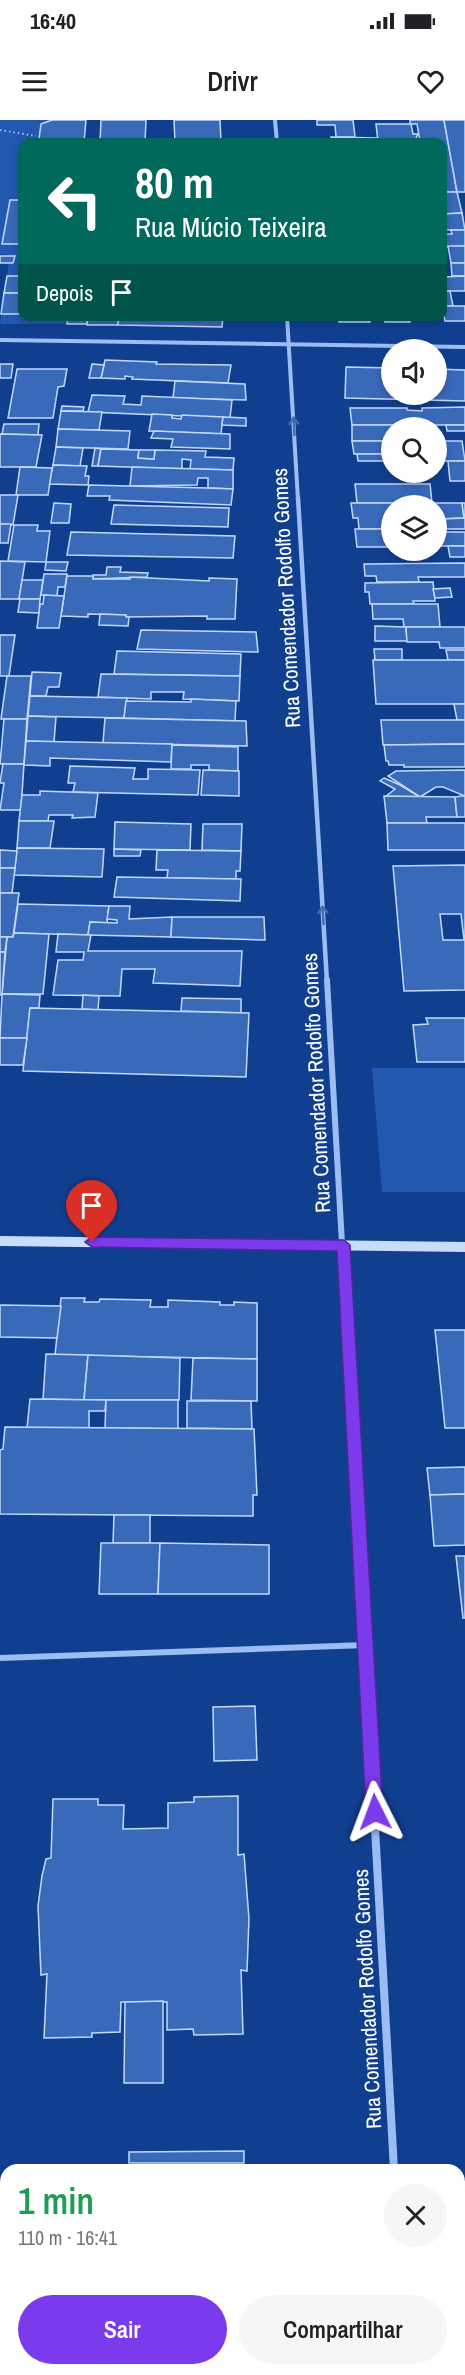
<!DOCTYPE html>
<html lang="pt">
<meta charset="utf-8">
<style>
body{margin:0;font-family:"Archivo Narrow",sans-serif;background:#f6f6f6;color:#202124;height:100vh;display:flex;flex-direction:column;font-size:22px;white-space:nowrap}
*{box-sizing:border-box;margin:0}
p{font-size:20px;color:#757577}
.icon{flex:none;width:33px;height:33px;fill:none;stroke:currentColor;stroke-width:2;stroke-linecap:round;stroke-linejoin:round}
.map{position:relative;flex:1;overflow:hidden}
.side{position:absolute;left:0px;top:2044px;width:465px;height:212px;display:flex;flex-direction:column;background:#fff;border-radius:18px 18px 0 0;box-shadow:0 3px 9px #0003}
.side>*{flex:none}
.hud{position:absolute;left:18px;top:18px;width:429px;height:183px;border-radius:12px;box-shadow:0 3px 9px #0003;background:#00695c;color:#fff;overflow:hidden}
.buttons{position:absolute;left:381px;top:219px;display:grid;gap:12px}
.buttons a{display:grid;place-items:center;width:66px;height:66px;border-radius:50%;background:#fff;box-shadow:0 3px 9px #0003;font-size:30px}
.pin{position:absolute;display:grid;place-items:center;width:51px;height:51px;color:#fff;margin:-62px -26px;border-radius:50% 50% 50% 0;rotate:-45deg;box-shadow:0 0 6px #0007}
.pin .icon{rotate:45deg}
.me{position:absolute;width:66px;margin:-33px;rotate:357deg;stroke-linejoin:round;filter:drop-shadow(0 0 4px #0008)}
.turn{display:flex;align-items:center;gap:21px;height:126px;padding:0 18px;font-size:27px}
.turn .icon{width:78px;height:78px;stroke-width:2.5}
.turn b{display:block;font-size:42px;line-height:51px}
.then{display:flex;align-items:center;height:57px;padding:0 18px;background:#0003;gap:12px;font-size:22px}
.round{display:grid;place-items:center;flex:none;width:63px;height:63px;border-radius:32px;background:#f6f6f6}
.head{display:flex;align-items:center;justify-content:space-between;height:102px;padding:0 18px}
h1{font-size:36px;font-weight:600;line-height:45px;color:#1e9e55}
.button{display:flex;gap:12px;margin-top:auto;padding:12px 18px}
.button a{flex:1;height:69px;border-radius:36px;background:#7c3aed;color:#fff;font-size:24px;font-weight:600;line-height:69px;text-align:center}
.button a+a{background:#f6f6f6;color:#202124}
.status{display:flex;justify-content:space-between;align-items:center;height:42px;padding:0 30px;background:#fff;direction:ltr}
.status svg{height:16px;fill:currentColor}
header{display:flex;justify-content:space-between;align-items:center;height:78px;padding:0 18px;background:#fff;font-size:27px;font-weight:600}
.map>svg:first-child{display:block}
.green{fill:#2258af}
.building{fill:#3969b9;stroke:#c2d9fd;stroke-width:1.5;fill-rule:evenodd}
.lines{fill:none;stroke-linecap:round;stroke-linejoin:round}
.path{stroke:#9bbdf3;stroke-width:2;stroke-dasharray:1.5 3;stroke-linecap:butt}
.lane{stroke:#9bbdf3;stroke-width:6}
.street-far3{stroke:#9bbdf3;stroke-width:4}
.street-far2{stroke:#9bbdf3;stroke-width:4.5}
.street-far1{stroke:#9bbdf3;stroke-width:6}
.street{stroke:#9bbdf3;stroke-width:8}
.secondary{fill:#cadcfc;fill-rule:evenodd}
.oneway{stroke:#416bb3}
.route{fill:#7c3aed;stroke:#51269a;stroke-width:1.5}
.labels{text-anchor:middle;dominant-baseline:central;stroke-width:6;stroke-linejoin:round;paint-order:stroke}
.street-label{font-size:21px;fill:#fff;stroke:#113f90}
</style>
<div class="status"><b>16:40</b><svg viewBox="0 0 49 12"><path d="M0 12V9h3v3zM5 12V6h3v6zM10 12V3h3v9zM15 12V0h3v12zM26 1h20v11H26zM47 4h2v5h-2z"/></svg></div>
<header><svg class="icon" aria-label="menu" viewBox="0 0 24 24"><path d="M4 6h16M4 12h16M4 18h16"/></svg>Drivr<svg class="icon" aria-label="heart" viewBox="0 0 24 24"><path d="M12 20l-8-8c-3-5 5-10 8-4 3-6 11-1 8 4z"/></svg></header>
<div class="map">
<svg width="465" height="2255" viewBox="0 0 465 2255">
<rect width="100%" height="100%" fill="#113f90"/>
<!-- green -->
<g class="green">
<polygon points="0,0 86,0 84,22 22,22 22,196 66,197 66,204 0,204 10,135 0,134"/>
<polygon points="372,948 465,948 465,1072 382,1072"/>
</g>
<!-- building -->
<g class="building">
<polygon points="86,0 84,22 47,22 39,19 41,4 52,0"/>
<polygon points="101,0 146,0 145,22 100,22"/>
<polygon points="174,0 220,0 221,22 175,22"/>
<polygon points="317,0 353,0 355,17 336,17 335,5 317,5"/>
<polygon points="410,0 444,0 457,72 442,72 442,22 420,22 417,4 410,4"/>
<polygon points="444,0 465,0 465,72 457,72"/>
<polygon points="376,4 411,4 413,14 418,14 415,20 417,22 378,22"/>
<polygon points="331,17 378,18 378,22 332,22"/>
<polygon points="442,72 457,72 462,93 442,94"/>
<polygon points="10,80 22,80 22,124 2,124"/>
<polygon points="462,93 465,110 446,110 443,94"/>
<polygon points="451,110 465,110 465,126 442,127 442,114 452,114"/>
<polygon points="448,126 465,126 465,143 451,143"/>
<polygon points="0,136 15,136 13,143 0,143"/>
<polygon points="451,143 465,143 465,156 452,156"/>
<polygon points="7,156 22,156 22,173 4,173"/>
<polygon points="465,156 465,171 444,171 442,157"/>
<polygon points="442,171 450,171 453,186 442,186"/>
<polygon points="4,173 22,173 22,194 1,194"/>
<polygon points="442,186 465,186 465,201 445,201"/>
<polygon points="68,196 88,196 87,204 67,204"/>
<polygon points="88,196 119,196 118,205 87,205"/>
<polygon points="119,196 223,196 222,207 118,205"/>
<polygon points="338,196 372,196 369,197 370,202 339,202"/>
<polygon points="384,196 408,196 410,202 385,202"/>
<polygon points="105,240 157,242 156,244 231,245 228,263 132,259 133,257 125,256 125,259 101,258"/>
<polygon points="0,244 13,244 11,258 0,258"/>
<polygon points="92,244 104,245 101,258 89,258"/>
<polygon points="346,247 392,248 392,274 436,274 436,249 465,250 465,281 345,278"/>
<polygon points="17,249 67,249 64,266 58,267 53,298 8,298"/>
<polygon points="175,261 245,264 246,280 173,278"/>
<polygon points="92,275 125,276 123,284 141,285 142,276 232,280 230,298 88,292"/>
<polygon points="62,286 84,287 83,291 61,291"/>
<polygon points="465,287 465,305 352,305 350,288 407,288 407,290 422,291 422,288"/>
<polygon points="61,291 102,292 99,310 58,309"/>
<polygon points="152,294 172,295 172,298 181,299 182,295 223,297 221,314 149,311"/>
<polygon points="223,297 246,298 246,306 222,305"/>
<polygon points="4,304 39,304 38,315 2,314"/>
<polygon points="352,305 397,305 397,307 416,307 392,308 392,321 352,321"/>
<polygon points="446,305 465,305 465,311 447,311"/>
<polygon points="58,309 130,311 128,329 56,327"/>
<polygon points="154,311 230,314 230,329 171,327 173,319 151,318"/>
<polygon points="0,314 42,315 36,347 0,347"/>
<polygon points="352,321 392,321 392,334 354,334"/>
<polygon points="436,321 462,321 465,341 436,341"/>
<polygon points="56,327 83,328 80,346 53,345"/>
<polygon points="95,328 101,329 98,346 92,346"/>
<polygon points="101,329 139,330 138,338 154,339 155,330 206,331 205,337 234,338 233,350 190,349 191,340 182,339 182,349 98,346"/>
<polygon points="139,330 155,330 154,339 138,338"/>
<polygon points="357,334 392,334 392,341 358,341"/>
<polygon points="448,341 465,341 465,361 450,361"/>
<polygon points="53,345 87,346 85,356 89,356 88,365 49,364"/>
<polygon points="20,347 52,348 48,375 16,375"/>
<polygon points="132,347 233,350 233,369 208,368 208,358 198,358 197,365 130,366"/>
<polygon points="355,364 430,364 432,383 357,383"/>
<polygon points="89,365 208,368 233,369 231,385 109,380 110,376 87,376"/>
<polygon points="0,375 18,375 13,405 0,404"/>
<polygon points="54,383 71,384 69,403 51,403"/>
<polygon points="351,383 462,383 464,398 436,399 436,386 392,386 392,409 359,409 358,398 353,398"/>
<polygon points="462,383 465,383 465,409 445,409 444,399 464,398"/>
<polygon points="114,385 229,388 228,407 111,404"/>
<polygon points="0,404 11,404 8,423 0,423"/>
<polygon points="14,405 38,405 37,411 50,411 46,442 8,441"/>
<polygon points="355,409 392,409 392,427 357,427"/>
<polygon points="71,412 235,416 233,438 67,435"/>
<rect x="436" y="412" width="29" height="14"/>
<polygon points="448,426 465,426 465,437 450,437"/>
<polygon points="0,441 25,442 19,479 0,479"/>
<polygon points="46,442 68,442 66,451 45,450"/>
<polygon points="465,443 465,457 418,457 419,462 377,462 376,456 365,456 364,444"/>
<polygon points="107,447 121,447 120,452 148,453 147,457 93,459 93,455 106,455"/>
<polygon points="44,454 67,454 65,467 58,467 57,476 41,475"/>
<polygon points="67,456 93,456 93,459 130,459 130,457 209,461 209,458 237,459 235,499 207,499 207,496 126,497 126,495 88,494 88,497 61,496"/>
<polygon points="22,460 43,460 40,479 19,479"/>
<polygon points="433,462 435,481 413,481 414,484 370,484 369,472 365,472 365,463"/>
<polygon points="450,468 452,477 435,478 433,469"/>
<polygon points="44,475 64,476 59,508 37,508 40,484 43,484"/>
<polygon points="20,479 40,479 39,493 18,492"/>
<polygon points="372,484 438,484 440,507 404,507 403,499 373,499"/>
<polygon points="100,494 126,495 126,497 129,497 128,506 99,505"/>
<polygon points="375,506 406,507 407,521 375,521"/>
<polygon points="406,507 465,507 465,528 440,528 439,522 407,522"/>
<polygon points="141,510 256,512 258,532 137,529"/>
<polygon points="0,515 15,515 9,556 0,556"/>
<polygon points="374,529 402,529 402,540 375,540"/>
<polygon points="446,530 465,530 465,540 448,540"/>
<polygon points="117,531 241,534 240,556 114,554"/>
<polygon points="373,540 465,540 465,584 376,584"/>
<polygon points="32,552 61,553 59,567 48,567 46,576 30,576"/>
<polygon points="101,554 240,556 239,581 183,579 184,572 151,572 151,579 98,577"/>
<polygon points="7,556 31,556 27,599 1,599"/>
<polygon points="30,576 127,578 124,598 28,596"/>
<polygon points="191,579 236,581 235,601 124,598 126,581 191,582"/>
<polygon points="454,584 465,584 465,600 457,600"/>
<polygon points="28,596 56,597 54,622 26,621"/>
<polygon points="105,598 246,601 247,626 103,623"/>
<polygon points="4,599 27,599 24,644 0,644"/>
<polygon points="381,600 465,600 465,624 383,625"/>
<polygon points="26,621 172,624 171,642 50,638 50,646 24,645"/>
<polygon points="465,624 465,647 404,647 404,645 389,645 388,641 386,641 384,625"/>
<polygon points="172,625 238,627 238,651 209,650 209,645 191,645 191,649 171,649"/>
<polygon points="3,644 24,644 21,690 0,690 4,663 0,663"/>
<polygon points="70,646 135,648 133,659 148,659 148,649 200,650 198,675 73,672 75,663 68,663"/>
<polygon points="203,650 239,651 239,676 201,675"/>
<polygon points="465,650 465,676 443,667 436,667 420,677 388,656 396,651"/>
<polygon points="384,658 400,665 420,677 385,677 395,669 380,661"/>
<polygon points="40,671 98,673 95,697 72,698 73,695 49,695 48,701 19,701 22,675 40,675"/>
<polygon points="384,676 455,677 457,697 426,697 427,703 387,703"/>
<polygon points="461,676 465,676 465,697 457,697 455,677"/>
<polygon points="19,701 54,701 50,728 17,728"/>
<polygon points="115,702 191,704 190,730 114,729"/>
<polygon points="387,703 465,703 465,730 388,730"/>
<polygon points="203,704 242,704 241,731 202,730"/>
<polygon points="17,728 104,729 102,757 14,755"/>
<polygon points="114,729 141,730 140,736 114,736"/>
<polygon points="0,730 17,731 15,748 0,748"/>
<polygon points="157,730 241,731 240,751 236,751 236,759 167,758 168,750 156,750"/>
<path d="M465,745V870L404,871L393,746ZM440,794H461L464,820H443Z"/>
<polygon points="0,748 15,748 12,773 0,773"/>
<polygon points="117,757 241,759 240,781 114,777"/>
<polygon points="0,773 19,773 13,817 0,817"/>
<polygon points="18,784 109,786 107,803 90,802 88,815 14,813"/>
<polygon points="109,786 130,786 129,799 172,797 171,817 88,815 90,802 117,803 117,800 107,799"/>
<polygon points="172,797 264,797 265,820 171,817"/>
<polygon points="14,813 49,814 43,874 2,874 7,817 13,817"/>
<polygon points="58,814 91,815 88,831 242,831 240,866 153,863 155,849 122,849 120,876 53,875 58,840 83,840 84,832 56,832"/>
<polygon points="0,817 7,817 5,832 0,832"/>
<polygon points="0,832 5,832 2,875 0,875"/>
<polygon points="2,874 40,875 39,888 30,888 27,918 0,918"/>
<polygon points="83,875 99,876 98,890 82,889"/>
<polygon points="182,878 241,879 241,893 181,891"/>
<polygon points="30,888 249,893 246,957 23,951"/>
<polygon points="426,898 465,898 465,942 417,942 413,905 428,904"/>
<polygon points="0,918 27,918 23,945 0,945"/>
<polygon points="61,1178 85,1178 84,1182 99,1182 100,1179 151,1180 150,1187 168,1187 168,1180 220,1182 220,1185 234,1185 234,1182 257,1183 257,1239 55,1235"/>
<polygon points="0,1185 61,1186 57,1218 0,1217"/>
<polygon points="435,1210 465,1210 465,1308 445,1308"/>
<polygon points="46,1234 88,1235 84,1280 43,1279"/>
<polygon points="88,1235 180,1238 179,1280 84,1280"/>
<polygon points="193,1238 257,1239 257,1281 191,1280"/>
<polygon points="30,1279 106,1280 105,1291 89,1291 89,1308 27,1308"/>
<polygon points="106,1280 178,1280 178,1309 105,1308"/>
<polygon points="187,1281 251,1281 252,1309 187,1308"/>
<polygon points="5,1307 254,1309 257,1375 253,1375 253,1396 0,1394 0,1330 3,1329"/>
<polygon points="465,1347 465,1374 430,1375 427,1348"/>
<polygon points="465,1374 465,1425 434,1426 430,1375"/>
<polygon points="114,1395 150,1395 150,1423 113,1423"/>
<polygon points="101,1423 160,1423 158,1474 99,1474"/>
<polygon points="160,1423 269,1425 269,1474 158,1474"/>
<polygon points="456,1436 465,1436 465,1498 463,1498"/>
<polygon points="255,1586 257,1640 214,1641 213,1587"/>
<polygon points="238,1676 238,1735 244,1734 249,1799 247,1851 241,1850 243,1914 194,1915 193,1909 167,1910 167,1882 121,1882 120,1912 92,1913 92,1917 44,1918 47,1854 41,1855 38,1786 42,1756 46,1739 51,1738 53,1679 98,1679 98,1685 124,1685 123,1709 168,1708 168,1683 194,1682 194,1677"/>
<polygon points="163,1881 163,1963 124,1963 125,1882"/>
<polygon points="244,2031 244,2043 129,2043 129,2032"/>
<rect x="0" y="2130" width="6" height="88"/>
</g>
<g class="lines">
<!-- path -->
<g class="path">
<polyline points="0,10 36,16"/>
<polyline points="21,147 22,138"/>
</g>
<!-- lane -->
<polyline class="lane" points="0,1538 366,1525"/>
<!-- street-far3 -->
<g class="street-far3">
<polyline points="275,0 277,22"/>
<polyline points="287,196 298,380"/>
<polyline points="0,220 465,227"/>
</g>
<!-- street-far2 -->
<polyline class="street-far2" points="298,378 327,862"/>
<!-- street-far1 -->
<polyline class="street-far1" points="327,860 362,1475"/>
<!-- street -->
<g class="street">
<polyline points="362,1474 394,2050"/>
<polyline points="405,2250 405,2255"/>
</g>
<!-- secondary -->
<polygon class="secondary" points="0,1116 465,1122 465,1132 0,1126"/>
</g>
<!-- one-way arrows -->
<defs><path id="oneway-shaft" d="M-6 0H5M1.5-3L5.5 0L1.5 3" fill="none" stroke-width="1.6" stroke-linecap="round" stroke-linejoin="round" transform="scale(1.5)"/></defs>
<g class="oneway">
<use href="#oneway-shaft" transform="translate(294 306) rotate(-93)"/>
<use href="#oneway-shaft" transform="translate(323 795) rotate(-93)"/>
</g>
<!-- route -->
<polygon class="route" points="92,1117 344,1120 350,1125 383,1692 381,1698 375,1700 369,1698 366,1692 337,1131 92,1127 85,1122"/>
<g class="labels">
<!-- street labels -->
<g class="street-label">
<text transform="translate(286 478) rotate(-93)">Rua Comendador Rodolfo Gomes</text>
<text transform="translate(316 963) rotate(-93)">Rua Comendador Rodolfo Gomes</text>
<text transform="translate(367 1879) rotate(-93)">Rua Comendador Rodolfo Gomes</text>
</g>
</g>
</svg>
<div class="buttons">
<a><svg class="icon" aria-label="sound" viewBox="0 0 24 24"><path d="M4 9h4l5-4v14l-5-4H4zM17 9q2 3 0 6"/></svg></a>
<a><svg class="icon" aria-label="search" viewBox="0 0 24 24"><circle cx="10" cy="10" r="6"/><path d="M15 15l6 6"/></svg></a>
<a><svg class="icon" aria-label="layers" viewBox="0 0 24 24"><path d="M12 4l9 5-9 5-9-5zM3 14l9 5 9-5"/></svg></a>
</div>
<div class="pin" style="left:92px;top:1122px;background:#d93025"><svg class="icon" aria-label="arrive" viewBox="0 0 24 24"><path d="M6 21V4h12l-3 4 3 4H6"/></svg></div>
<svg class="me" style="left:375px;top:1692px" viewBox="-20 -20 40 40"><path d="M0-17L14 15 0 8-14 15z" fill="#7c3aed" stroke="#fff" stroke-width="4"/></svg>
<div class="hud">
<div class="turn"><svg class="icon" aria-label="left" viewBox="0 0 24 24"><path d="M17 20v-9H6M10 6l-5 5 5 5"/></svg><div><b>80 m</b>Rua Múcio Teixeira</div></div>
<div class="then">Depois<svg class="icon" aria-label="arrive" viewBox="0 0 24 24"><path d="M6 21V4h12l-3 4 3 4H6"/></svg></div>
</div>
<section class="side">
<div class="head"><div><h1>1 min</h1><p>110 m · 16:41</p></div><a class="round"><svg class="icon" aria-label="close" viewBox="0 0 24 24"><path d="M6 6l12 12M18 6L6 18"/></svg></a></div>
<div class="button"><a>Sair</a><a>Compartilhar</a></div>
</section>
</div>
